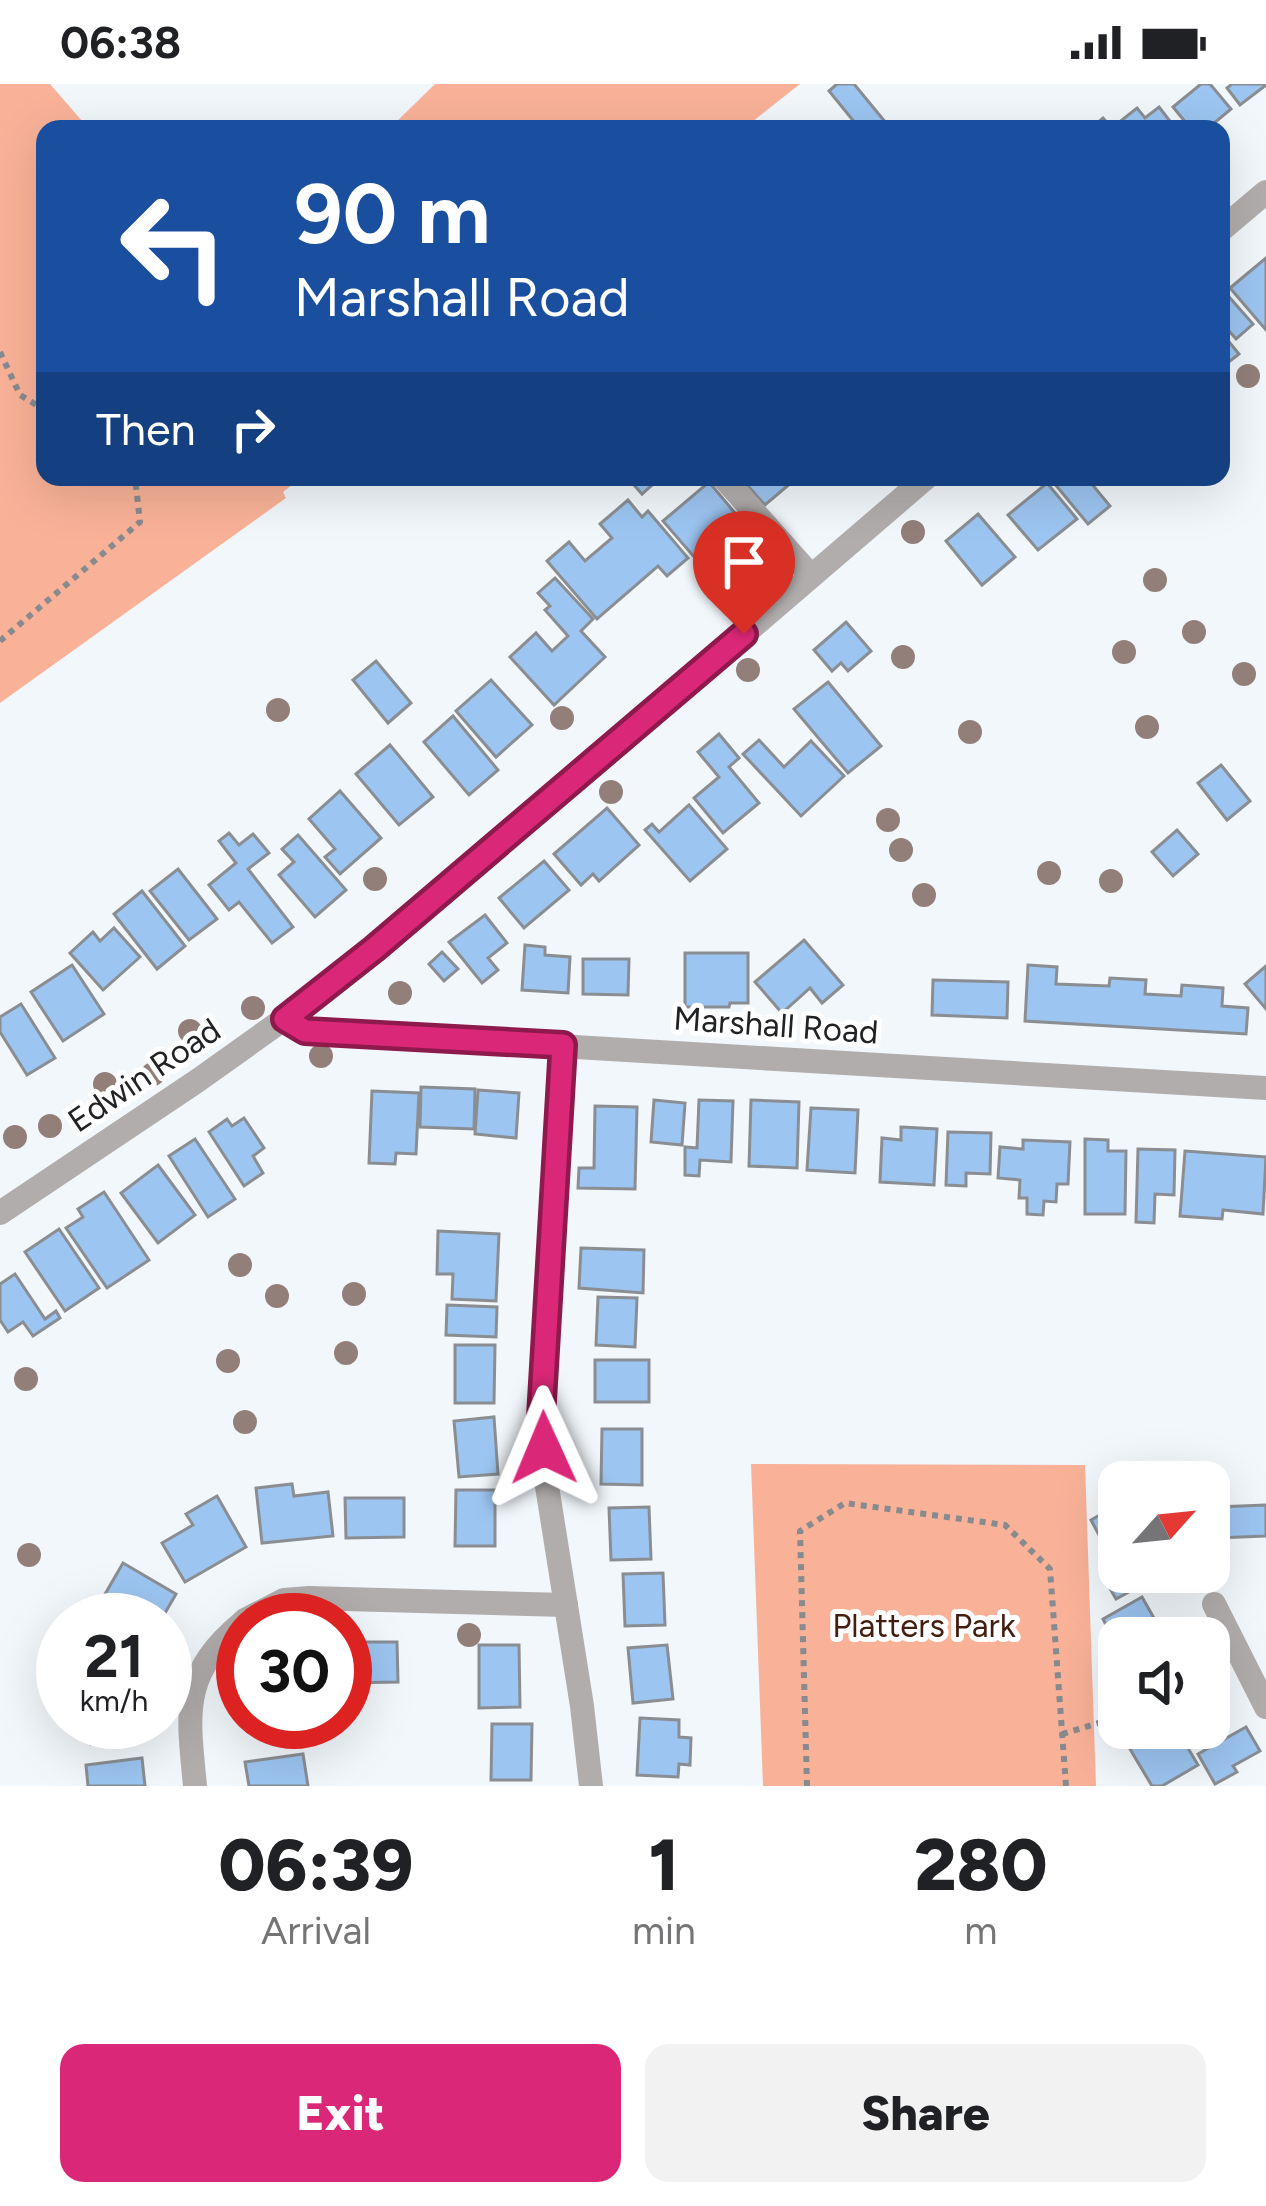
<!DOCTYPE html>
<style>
body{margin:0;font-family:Figtree,sans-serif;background:#f2f2f2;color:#202124;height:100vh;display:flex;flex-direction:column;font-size:45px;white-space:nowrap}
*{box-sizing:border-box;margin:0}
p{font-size:39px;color:#757577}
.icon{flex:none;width:66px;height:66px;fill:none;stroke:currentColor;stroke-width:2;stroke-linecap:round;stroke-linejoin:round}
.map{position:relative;height:1702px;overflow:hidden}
.details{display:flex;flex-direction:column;background:#fff;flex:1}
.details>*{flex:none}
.top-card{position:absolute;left:36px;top:36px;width:1194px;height:366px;border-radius:24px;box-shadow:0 12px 48px #0002;background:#1a4fa0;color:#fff;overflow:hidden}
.needle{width:78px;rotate:63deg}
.tools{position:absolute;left:1098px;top:1377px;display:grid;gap:24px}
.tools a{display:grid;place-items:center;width:132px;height:132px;border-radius:24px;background:#fff;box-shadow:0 12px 48px #0002;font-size:60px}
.speed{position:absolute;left:36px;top:1509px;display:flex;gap:24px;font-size:60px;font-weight:700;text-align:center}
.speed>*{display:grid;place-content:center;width:156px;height:156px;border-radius:50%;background:#fff;box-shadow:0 12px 48px #0002;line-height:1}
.speed small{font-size:30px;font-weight:400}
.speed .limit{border:18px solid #d22;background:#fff;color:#111}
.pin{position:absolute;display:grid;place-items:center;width:102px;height:102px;color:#fff;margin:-123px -51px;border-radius:50% 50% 50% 0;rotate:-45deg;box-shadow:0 0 12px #0007}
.pin .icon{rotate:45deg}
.me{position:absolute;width:132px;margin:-66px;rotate:359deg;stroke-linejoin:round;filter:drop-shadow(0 0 9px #0008)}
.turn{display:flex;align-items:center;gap:42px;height:252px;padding:0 60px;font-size:54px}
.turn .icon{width:156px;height:156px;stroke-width:2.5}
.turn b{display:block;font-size:84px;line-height:102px}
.then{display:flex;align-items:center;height:114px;padding:0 60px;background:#0003;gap:24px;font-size:45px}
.eta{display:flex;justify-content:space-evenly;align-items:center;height:204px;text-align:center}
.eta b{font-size:72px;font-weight:800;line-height:84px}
.primary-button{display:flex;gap:24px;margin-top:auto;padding:24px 60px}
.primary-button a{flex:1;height:138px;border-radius:24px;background:#db2777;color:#fff;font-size:48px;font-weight:800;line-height:138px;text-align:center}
.primary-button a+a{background:#f2f2f2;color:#202124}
.status{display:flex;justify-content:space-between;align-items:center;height:84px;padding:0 60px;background:#fff;direction:ltr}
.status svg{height:33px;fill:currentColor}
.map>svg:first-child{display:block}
.green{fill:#f9b298}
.building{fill:#9cc5f1;stroke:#8a8e93;stroke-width:3}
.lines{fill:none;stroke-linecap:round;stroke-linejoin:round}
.path{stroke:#878a8e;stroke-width:6;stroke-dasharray:6 6;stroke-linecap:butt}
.street{stroke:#b1adac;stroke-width:24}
.tree{fill:#927f7a}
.route-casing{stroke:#8e194d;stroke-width:30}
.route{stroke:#db2777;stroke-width:21}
.labels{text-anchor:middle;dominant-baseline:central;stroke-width:10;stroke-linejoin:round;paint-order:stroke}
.street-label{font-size:33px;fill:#212224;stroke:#fff}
.park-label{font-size:33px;fill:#431d0f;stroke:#fff}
</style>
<div class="status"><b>06:38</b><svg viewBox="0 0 49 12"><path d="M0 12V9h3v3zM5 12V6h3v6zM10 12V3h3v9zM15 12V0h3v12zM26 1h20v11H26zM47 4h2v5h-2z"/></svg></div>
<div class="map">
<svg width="1266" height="1702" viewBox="0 0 1266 1702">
<rect width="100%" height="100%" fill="#f2f7fc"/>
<!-- green -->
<g class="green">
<polygon points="0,0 50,0 89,45 45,45 45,393 302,393 283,408 286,414 0,619"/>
<polygon points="435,0 800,0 743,45 389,45"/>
<polygon points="751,1380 1085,1381 1096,1702 763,1702"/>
</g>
<!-- building -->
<g class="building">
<polygon points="837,0 854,0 891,45 860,45 829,7"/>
<polygon points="1201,0 1210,0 1231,25 1207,45 1191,45 1173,23"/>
<polygon points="1232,0 1266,0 1266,1 1240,21 1227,4"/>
<polygon points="1159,23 1176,45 1090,45 1103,34 1112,44 1137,24 1145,34"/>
<polygon points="1266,174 1266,246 1230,204"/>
<polygon points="1223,206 1253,240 1236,255 1221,238 1221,208"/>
<polygon points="1221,248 1239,270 1221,284"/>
<polygon points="627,393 661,393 642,410"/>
<polygon points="740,393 798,393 765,421"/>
<polygon points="1049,393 1086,393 1110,422 1088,440"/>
<polygon points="709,398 740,435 695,474 663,437"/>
<polygon points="1047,399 1077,435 1038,466 1008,431"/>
<polygon points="628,416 642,433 648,427 688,474 667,492 658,482 597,535 547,477 569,458 585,477 612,454 600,440"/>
<polygon points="978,430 1015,473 982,501 946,457"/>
<polygon points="555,494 593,535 581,547 605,573 554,621 510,573 536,549 552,567 568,552 545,526 550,522 538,509"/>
<polygon points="846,538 871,567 848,587 841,579 832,587 814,566"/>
<polygon points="376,577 411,619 388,639 353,596"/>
<polygon points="491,596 532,641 496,673 456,627"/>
<polygon points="828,598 881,662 848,689 794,625"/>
<polygon points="453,632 498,686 469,711 424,658"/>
<polygon points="719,650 739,674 729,683 759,719 723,749 694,714 719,693 698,668"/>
<polygon points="759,656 784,683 811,657 844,692 801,732 743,670"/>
<polygon points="390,661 433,713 399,741 356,690"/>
<polygon points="1221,681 1250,717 1227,736 1198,699"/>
<polygon points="340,707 381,754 340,790 325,773 335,765 309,735"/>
<polygon points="689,721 727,765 690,797 645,746 652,740 659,748"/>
<polygon points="607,724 639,761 599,797 593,790 581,801 554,770"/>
<polygon points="1177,746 1198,770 1173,792 1152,768"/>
<polygon points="229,749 239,761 253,750 269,769 248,785 293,843 272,859 239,818 229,826 209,801 236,779 219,757"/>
<polygon points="298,751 346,806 315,833 279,791 294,778 282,765"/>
<polygon points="544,777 569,806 524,844 499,814"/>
<polygon points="178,785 217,835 189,856 150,807"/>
<polygon points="142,807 185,862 157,885 114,830"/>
<polygon points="485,831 507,859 488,874 498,886 482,899 449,858"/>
<polygon points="114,844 140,873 103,906 70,869 93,848 100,857"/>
<polygon points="804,856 843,901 822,919 810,904 782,929 755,898"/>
<polygon points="525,861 545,863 545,871 570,873 568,909 522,906"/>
<polygon points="442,868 458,885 444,897 429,880"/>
<polygon points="685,869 748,869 748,919 730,919 729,923 685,923"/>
<polygon points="583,875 629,875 628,911 583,910"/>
<polygon points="72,881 104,930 63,957 31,908"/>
<polygon points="1028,881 1057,883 1056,900 1109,902 1110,894 1146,896 1145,910 1181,912 1182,901 1223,904 1222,922 1248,924 1246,950 1025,937"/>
<polygon points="1266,882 1266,925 1245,900"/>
<polygon points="933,896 1008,898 1007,934 932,931"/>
<polygon points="21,920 55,974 27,991 0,948 0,933"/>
<polygon points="421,1003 475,1005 474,1045 420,1043"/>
<polygon points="478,1006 519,1009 516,1054 475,1050"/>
<polygon points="372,1007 419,1009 416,1070 396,1069 395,1080 369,1079"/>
<polygon points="654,1016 685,1019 682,1061 651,1058"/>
<polygon points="699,1016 733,1017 731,1078 700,1076 699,1092 685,1091 685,1063 697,1064"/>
<polygon points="751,1016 799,1018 797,1084 749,1082"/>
<polygon points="595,1022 637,1023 635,1105 578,1104 579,1084 594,1084"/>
<polygon points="811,1024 858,1026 855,1089 807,1086"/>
<polygon points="244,1034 264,1064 253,1072 263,1089 244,1102 209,1048 227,1035 232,1042"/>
<polygon points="901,1043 937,1045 934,1101 880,1098 882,1054 901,1056"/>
<polygon points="948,1048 991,1049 990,1090 966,1089 966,1102 946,1101"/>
<polygon points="195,1055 235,1115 208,1133 169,1072"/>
<polygon points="1085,1055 1108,1056 1108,1067 1126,1067 1125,1130 1085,1130"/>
<polygon points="1023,1056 1070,1058 1068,1100 1057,1100 1056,1118 1044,1117 1043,1131 1027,1130 1027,1114 1019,1114 1020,1096 998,1094 1000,1063 1023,1065"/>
<polygon points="1138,1065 1175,1066 1174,1111 1155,1110 1154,1139 1136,1138"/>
<polygon points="1185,1067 1266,1073 1263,1130 1223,1126 1222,1135 1180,1132"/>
<polygon points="158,1081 195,1131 158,1159 121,1109"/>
<polygon points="104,1108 149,1176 107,1204 66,1144 83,1133 78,1125"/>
<polygon points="59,1145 99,1204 65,1227 25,1168"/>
<polygon points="438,1147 499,1150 496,1217 452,1215 453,1190 437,1190"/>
<polygon points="581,1164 644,1166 643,1209 579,1204"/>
<polygon points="15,1190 45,1235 56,1227 60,1234 33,1252 23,1238 8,1248 0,1236 0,1200"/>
<polygon points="598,1213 637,1214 635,1263 596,1261"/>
<polygon points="447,1221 497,1223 496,1253 446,1251"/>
<polygon points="455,1261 495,1261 494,1319 455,1319"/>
<rect x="595" y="1276" width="54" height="42"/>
<polygon points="494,1333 498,1390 459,1393 454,1337"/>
<polygon points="602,1345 642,1345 642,1401 601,1400"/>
<polygon points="292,1400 294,1412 328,1408 333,1452 262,1459 256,1404"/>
<polygon points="456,1406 495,1406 495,1462 455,1462"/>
<polygon points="217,1412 246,1463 185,1498 162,1459 193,1441 186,1430"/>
<polygon points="345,1414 404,1414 404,1453 346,1454"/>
<polygon points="1119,1420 1119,1464 1109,1470 1091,1436"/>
<polygon points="1266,1421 1266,1452 1217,1454 1217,1423"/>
<polygon points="649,1423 651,1475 611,1476 609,1424"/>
<polygon points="123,1479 176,1510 161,1536 90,1536"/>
<polygon points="1132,1488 1140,1502 1116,1515 1108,1501"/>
<polygon points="663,1489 665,1541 625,1542 623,1490"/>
<polygon points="1142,1513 1163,1550 1156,1554 1119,1554 1119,1566 1103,1535"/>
<polygon points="345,1558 397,1558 398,1598 345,1599"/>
<polygon points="479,1561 519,1561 520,1623 479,1624"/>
<polygon points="667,1561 673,1615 633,1619 628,1564"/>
<polygon points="640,1634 679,1636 679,1653 691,1654 690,1681 679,1680 678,1693 637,1691"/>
<polygon points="90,1638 138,1638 138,1658 91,1660"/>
<polygon points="251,1638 294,1638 277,1659"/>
<polygon points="492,1640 532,1640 531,1696 491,1696"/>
<polygon points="1246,1643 1260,1667 1233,1682 1237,1688 1215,1700 1198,1670"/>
<polygon points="1167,1644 1176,1644 1198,1681 1162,1702 1152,1702 1130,1665"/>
<polygon points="303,1670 308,1702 249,1702 245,1678"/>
<polygon points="142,1674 145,1702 88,1702 86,1681"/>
</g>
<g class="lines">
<!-- path -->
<g class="path">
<polyline points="0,268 20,311 45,326"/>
<polyline points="0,557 140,438 135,393"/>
<polyline points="1209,1608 1229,1602"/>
<polyline points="1062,1650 1119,1633"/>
<polyline points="807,1702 800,1447 845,1419 1005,1441 1050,1485 1066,1702"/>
</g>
<!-- street -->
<g class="street">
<polyline points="1221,146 1266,108"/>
<polyline points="723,393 811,492"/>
<polyline points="285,935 305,947 1266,1004"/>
<polyline points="563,960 541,1333 546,1396 582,1622 591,1702"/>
<polyline points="0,1129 197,997 319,910 544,722 927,393"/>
<polyline points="1214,1520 1266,1623"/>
<polyline points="245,1536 284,1516 309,1514 566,1521"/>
<path d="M195,1702C188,1628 180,1590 243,1538"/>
</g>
</g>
<!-- trees -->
<g class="tree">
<circle cx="1248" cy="292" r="12"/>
<circle cx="913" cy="448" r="12"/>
<circle cx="1155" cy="496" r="12"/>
<circle cx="1194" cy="548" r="12"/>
<circle cx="1124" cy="568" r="12"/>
<circle cx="903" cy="573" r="12"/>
<circle cx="748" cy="586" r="12"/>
<circle cx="1244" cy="590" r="12"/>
<circle cx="278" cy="626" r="12"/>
<circle cx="562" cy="634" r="12"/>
<circle cx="1147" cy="643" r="12"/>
<circle cx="970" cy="648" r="12"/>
<circle cx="611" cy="708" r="12"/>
<circle cx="888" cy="736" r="12"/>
<circle cx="901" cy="766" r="12"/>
<circle cx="1049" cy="789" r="12"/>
<circle cx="375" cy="795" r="12"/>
<circle cx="1111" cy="797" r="12"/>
<circle cx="924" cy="811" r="12"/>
<circle cx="400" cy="909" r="12"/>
<circle cx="253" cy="924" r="12"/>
<circle cx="190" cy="947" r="12"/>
<circle cx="321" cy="972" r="12"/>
<circle cx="153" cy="990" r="12"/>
<circle cx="105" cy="1000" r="12"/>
<circle cx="50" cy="1042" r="12"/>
<circle cx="15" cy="1053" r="12"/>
<circle cx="240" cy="1181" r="12"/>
<circle cx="354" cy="1210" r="12"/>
<circle cx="277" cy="1212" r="12"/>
<circle cx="346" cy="1269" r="12"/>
<circle cx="228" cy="1277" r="12"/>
<circle cx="26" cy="1295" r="12"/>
<circle cx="245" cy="1338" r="12"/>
<circle cx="29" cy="1471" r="12"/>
<circle cx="469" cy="1551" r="12"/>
</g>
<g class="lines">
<defs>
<polyline id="route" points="544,1364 541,1333 563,961 305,947 285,935 374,865 744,550"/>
</defs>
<!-- route casing -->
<use href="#route" class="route-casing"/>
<!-- route -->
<use href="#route" class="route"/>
</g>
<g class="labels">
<!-- street labels -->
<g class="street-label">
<text transform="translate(776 941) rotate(4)">Marshall Road</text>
<text transform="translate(144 991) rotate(-34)">Edwin Road</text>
</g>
<!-- park labels -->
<g class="park-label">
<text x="924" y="1541">Platters Park</text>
</g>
</g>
</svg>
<div class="tools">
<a><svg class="needle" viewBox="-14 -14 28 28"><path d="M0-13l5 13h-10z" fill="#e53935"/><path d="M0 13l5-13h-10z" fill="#757577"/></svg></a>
<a><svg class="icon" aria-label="sound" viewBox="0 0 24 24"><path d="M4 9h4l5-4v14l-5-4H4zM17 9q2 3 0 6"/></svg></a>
</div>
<div class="speed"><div>21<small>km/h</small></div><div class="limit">30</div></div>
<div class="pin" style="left:744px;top:550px;background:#d93025"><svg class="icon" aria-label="arrive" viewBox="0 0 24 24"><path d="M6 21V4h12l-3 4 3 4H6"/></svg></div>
<svg class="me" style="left:544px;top:1364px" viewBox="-20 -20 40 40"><path d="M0-17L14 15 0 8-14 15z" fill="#db2777" stroke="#fff" stroke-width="4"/></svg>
<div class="top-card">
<div class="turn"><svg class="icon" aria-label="left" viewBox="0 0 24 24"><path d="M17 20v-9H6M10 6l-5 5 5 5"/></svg><div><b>90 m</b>Marshall Road</div></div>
<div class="then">Then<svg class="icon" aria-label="right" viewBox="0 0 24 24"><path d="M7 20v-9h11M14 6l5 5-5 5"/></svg></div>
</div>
</div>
<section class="details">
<div class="eta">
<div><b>06:39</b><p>Arrival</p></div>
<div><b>1</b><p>min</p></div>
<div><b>280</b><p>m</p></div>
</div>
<div class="primary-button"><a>Exit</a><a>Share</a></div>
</section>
